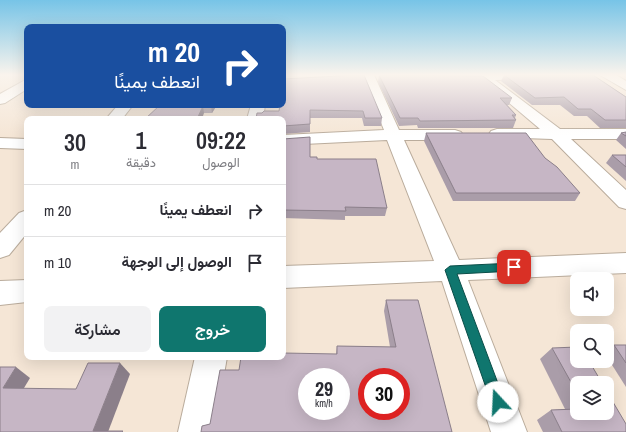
<!DOCTYPE html>
<html lang="ar">
<meta charset="utf-8">
<style>
body{margin:0;font-family:"Archivo Narrow",Vazirmatn,sans-serif;background:#f2f2f3;color:#2b2b33;direction:rtl;height:100vh;display:flex;flex-direction:column;font-size:15px;white-space:nowrap}
*{box-sizing:border-box;margin:0}
p{font-size:13px;color:#7c7c81}
.icon{flex:none;width:22px;height:22px;fill:none;stroke:currentColor;stroke-width:2;stroke-linecap:round;stroke-linejoin:round}
.map{position:relative;flex:1;overflow:hidden;direction:ltr}
.side{position:absolute;left:24px;top:116px;width:262px;height:244px;display:flex;flex-direction:column;background:#fff;border-radius:8px;box-shadow:0 4px 16px #0002;direction:rtl}
.side>*{flex:none}
.top-card{position:absolute;left:24px;top:24px;width:262px;height:84px;border-radius:8px;box-shadow:0 4px 16px #0002;direction:rtl;background:#1a4fa0;color:#fff;overflow:hidden}
.tools{position:absolute;left:570px;top:272px;display:grid;gap:8px}
.tools a{display:grid;place-items:center;width:44px;height:44px;border-radius:8px;background:#fff;box-shadow:0 4px 16px #0002;font-size:20px}
.speed{position:absolute;left:298px;top:368px;display:flex;gap:8px;font-size:20px;font-weight:700;text-align:center}
.speed>*{display:grid;place-content:center;width:52px;height:52px;border-radius:50%;background:#fff;box-shadow:0 4px 16px #0002;line-height:1}
.speed small{font-size:10px;font-weight:400}
.speed .limit{border:6px solid #d22;background:#fff;color:#111}
.pin{position:absolute;display:grid;place-items:center;width:34px;height:34px;color:#fff;margin:-17px;border-radius:8px;box-shadow:0 2px 6px #0006}
.me{position:absolute;width:44px;margin:-22px;rotate:340deg;stroke-linejoin:round;filter:drop-shadow(0 0 3px #0008)}
.turn{display:flex;align-items:center;gap:14px;height:84px;padding:0 20px;font-size:18px}
.turn .icon{width:52px;height:52px;stroke-width:2.5}
.turn b{display:block;font-size:28px;line-height:34px}
.eta{display:flex;justify-content:space-evenly;align-items:center;height:68px;text-align:center}
.eta b{font-size:24px;font-weight:600;line-height:28px}
.button{display:flex;gap:8px;margin-top:auto;padding:8px 20px}
.button a{flex:1;height:46px;border-radius:8px;background:#0f766e;color:#fff;font-size:16px;font-weight:600;line-height:46px;text-align:center}
.button a+a{background:#f2f2f3;color:#2b2b33}
ul{padding:0;list-style:none}
li{display:flex;align-items:center;gap:12px;height:52px;padding:0 20px;border-top:1px solid #e1e1e2}
li div{flex:1}
li b{display:block;font-size:15px}
li em{font-style:normal}
.map>svg:first-child{display:block}
.lines{fill:none;stroke-linecap:round;stroke-linejoin:round}
.minor-casing{stroke:#baac9c;stroke-width:2}
.minor{fill:#fff;fill-rule:evenodd}
.wall{fill:#aa9da9}
.shaded-wall{fill:#8b7f8a}
.building{fill:#c6b6c5;stroke:#8b7f8a;fill-rule:evenodd}
.route{fill:#0f766e;stroke:#0a4d48}
</style>
<div class="map">
<svg width="626" height="432" viewBox="0 0 626 432">
<rect width="100%" height="100%" fill="#f5e6d6"/>
<g class="lines">
<defs>
<g id="minor">
<polygon points="362,75 374,75 399,130 455,130 461,132 463,135 461,138 455,140 404,140 459,260 626,253 626,273 468,280 527,432 491,432 442,281 283,288 283,266 434,261 387,140 283,145 283,135 384,130"/>
<polygon points="450,75 536,75 530,79 495,80 560,129 626,129 626,139 571,139 626,190 626,209 619,207 552,139 491,137 489,134 491,131 497,129 540,129 482,80 451,80 449,77"/>
<polygon points="600,75 616,75 626,81 626,90"/>
<polygon points="27,79 27,89 5,103 0,104 0,94"/>
<polygon points="118,105 133,105 122,119 106,119"/>
<polygon points="251,105 265,105 263,119 247,119"/>
<polygon points="0,138 27,139 27,149 0,148"/>
<polygon points="27,210 27,233 9,255 0,258 0,233 19,213"/>
<polygon points="27,280 27,302 0,305 0,281"/>
<polygon points="195,357 227,357 214,432 178,432"/>
</g>
</defs>
<!-- minor casing -->
<use href="#minor" class="minor-casing"/>
<!-- minor -->
<use href="#minor" class="minor"/>
</g>
<!-- wall -->
<g class="wall">
<polygon points="356,75 382,118 381,126 364,126 362,118 310,118 310,132 283,134 283,119 262,113 279,111"/>
<polygon points="379,75 512,98 509,105 507,105 516,115 515,118 516,120 513,128 418,128 417,125 399,126 378,82"/>
<polygon points="504,75 593,75 626,97 626,128 600,128 587,116 574,116 560,105 532,105 501,81"/>
<polygon points="160,105 217,105 212,113 204,113"/>
<polygon points="626,132 626,149 616,140 621,133"/>
<polygon points="426,133 545,158 580,193 575,201 453,201 424,141"/>
<polygon points="283,139 310,157 317,159 387,208 385,216 345,216 345,220 283,218"/>
<polygon points="612,155 626,155 626,181 606,163"/>
<polygon points="386,300 452,432 239,370 336,354 337,346 390,347 384,311"/>
<polygon points="614,345 626,345 626,387 607,357 607,351"/>
<polygon points="552,348 577,383 577,413 626,432 543,432 537,420 551,410 565,409 540,359"/>
</g>
<!-- shaded-wall -->
<g class="shaded-wall">
<polygon points="211,105 217,105 212,113 211,106"/>
<polygon points="203,106 204,113 202,119 197,119"/>
<polygon points="120,363 130,374 108,432 93,431"/>
<polygon points="16,367 30,378 18,398 3,388"/>
</g>
<!-- building -->
<g class="building">
<polygon points="356,75 364,75 382,118 365,118 363,111 310,110 310,124 283,126 283,119 256,119 257,113 262,113 264,111 279,111 280,105 283,105 283,79"/>
<polygon points="379,75 483,76 512,98 500,98 516,115 512,115 516,120 420,121 418,118 400,118"/>
<polygon points="504,75 593,75 626,97 626,120 605,120 591,109 578,109 564,97 535,98"/>
<polygon points="160,105 211,105 211,106 203,106 197,119 145,119"/>
<polygon points="626,132 626,136 621,133"/>
<polygon points="426,133 526,133 545,158 557,167 580,193 456,193"/>
<polygon points="310,137 310,157 317,157 317,159 376,159 387,208 345,207 346,211 283,210 283,139"/>
<polygon points="612,155 626,155 626,167"/>
<path d="M386,300H418L452,432H201L202,426L210,424L220,370H239L241,357H283V353L337,354V346L396,347ZM307,377H341V411H307ZM367,377H401V411H367Z"/>
<polygon points="614,345 626,345 626,363"/>
<polygon points="577,347 577,361 589,361 602,383 577,383 577,393 552,348"/>
<polygon points="88,363 120,363 93,431 123,431 122,432 0,432 0,367 16,367 3,388 76,389"/>
<polygon points="607,392 626,424 626,432 562,432 551,410 577,409 577,413 607,413"/>
</g>
<!-- sky -->
<linearGradient id="sky" x2="0" y2="1"><stop stop-color="#77c4e7"/><stop offset="0.55" stop-color="#faf4ed"/><stop offset="1" stop-color="#faf4ed" stop-opacity="0"/></linearGradient>
<rect width="626" height="136" fill="url(#sky)"/>
<!-- route -->
<polygon class="route" points="514,263 520,267 514,271 457,274 505,402 503,408 498,410 493,408 491,402 445,270 450,266"/>
</svg>
<div class="tools">
<a><svg class="icon" aria-label="sound" viewBox="0 0 24 24"><path d="M4 9h4l5-4v14l-5-4H4zM17 9q2 3 0 6"/></svg></a>
<a><svg class="icon" aria-label="search" viewBox="0 0 24 24"><circle cx="10" cy="10" r="6"/><path d="M15 15l6 6"/></svg></a>
<a><svg class="icon" aria-label="layers" viewBox="0 0 24 24"><path d="M12 4l9 5-9 5-9-5zM3 14l9 5 9-5"/></svg></a>
</div>
<div class="speed"><div>29<small>km/h</small></div><div class="limit">30</div></div>
<div class="pin" style="left:514px;top:267px;background:#d93025"><svg class="icon" aria-label="arrive" viewBox="0 0 24 24"><path d="M6 21V4h12l-3 4 3 4H6"/></svg></div>
<svg class="me" style="left:498px;top:402px" viewBox="-20 -20 40 40"><circle r="19" fill="#fff"/><path d="M0-13L10 11 0 6-10 11z" fill="#0f766e"/></svg>
<div class="top-card">
<div class="turn"><svg class="icon" aria-label="right" viewBox="0 0 24 24"><path d="M7 20v-9h11M14 6l5 5-5 5"/></svg><div><b>20 m</b>انعطف يمينًا</div></div>
</div>
<section class="side">
<div class="eta">
<div><b>09:22</b><p>الوصول</p></div>
<div><b>1</b><p>دقيقة</p></div>
<div><b>30</b><p>m</p></div>
</div>
<ul>
<li><svg class="icon" aria-label="right" viewBox="0 0 24 24"><path d="M7 20v-9h11M14 6l5 5-5 5"/></svg><div><b>انعطف يمينًا</b></div><em>20 m</em></li>
<li><svg class="icon" aria-label="arrive" viewBox="0 0 24 24"><path d="M6 21V4h12l-3 4 3 4H6"/></svg><div><b>الوصول إلى الوجهة</b></div><em>10 m</em></li>
</ul>
<div class="button"><a>خروج</a><a>مشاركة</a></div>
</section>
</div>
